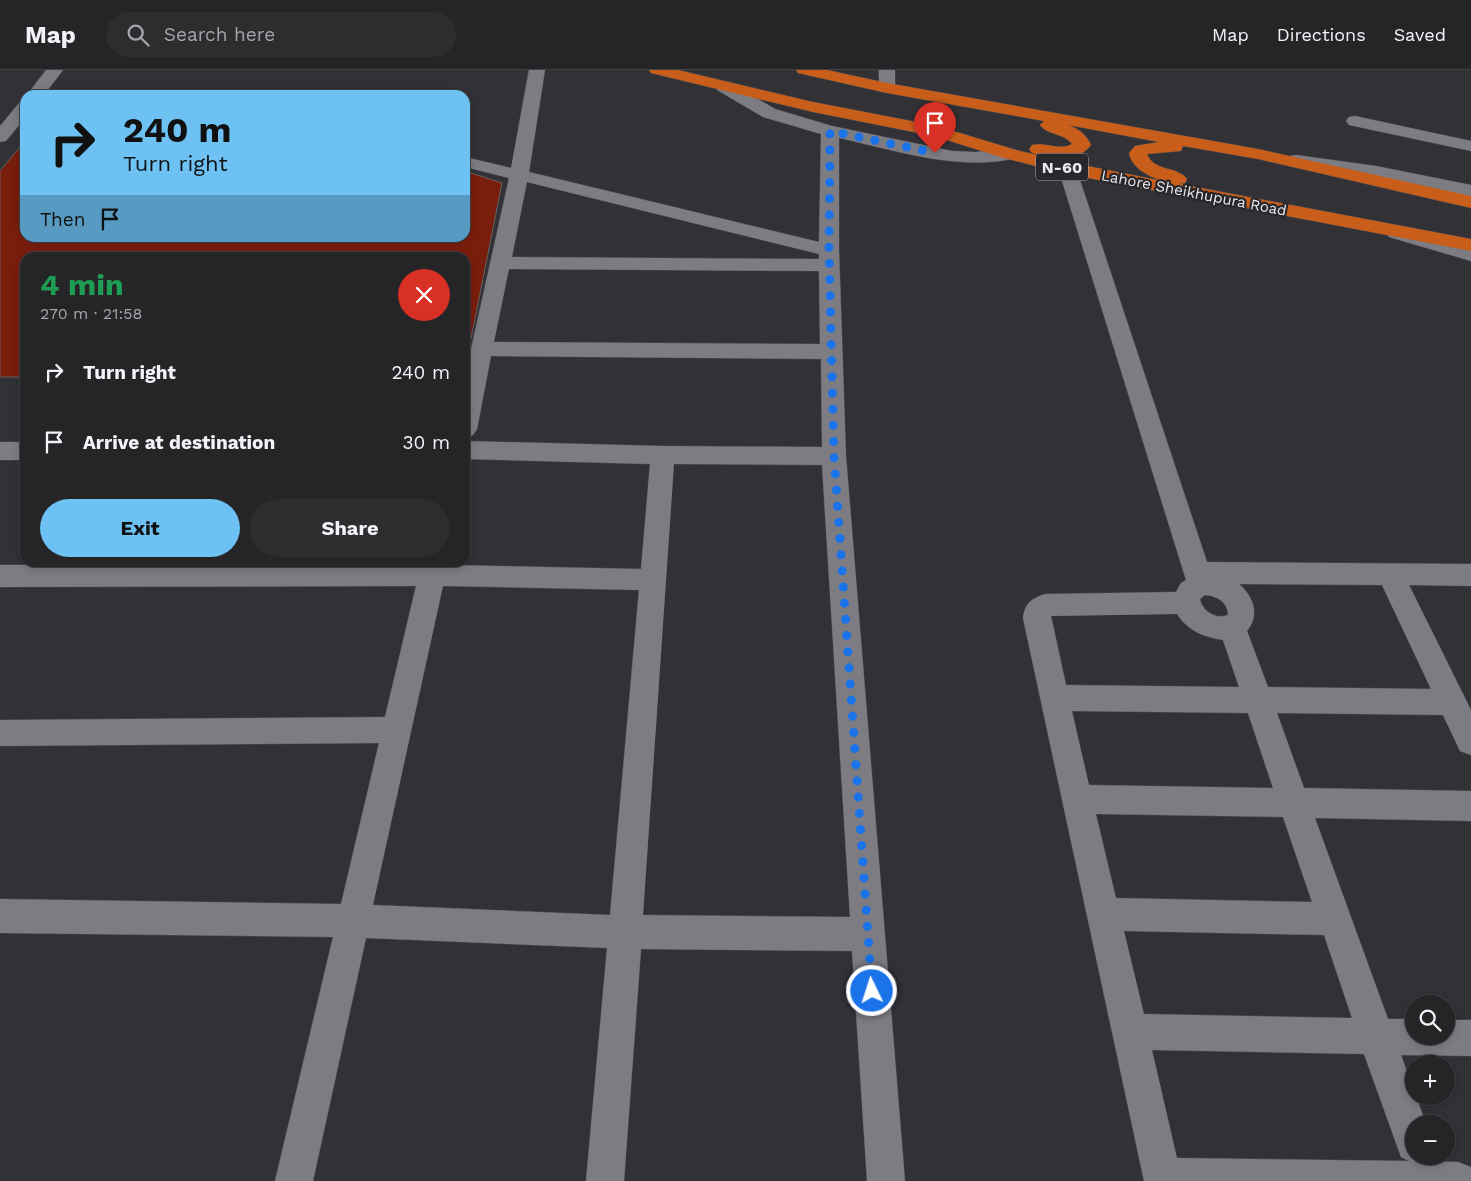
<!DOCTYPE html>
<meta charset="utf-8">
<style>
body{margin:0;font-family:"Work Sans",sans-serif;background:#2d2d30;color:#f1f3f6;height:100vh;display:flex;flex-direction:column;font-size:19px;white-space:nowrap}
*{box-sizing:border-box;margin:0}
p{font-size:16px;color:#a3a5a8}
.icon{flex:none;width:28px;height:28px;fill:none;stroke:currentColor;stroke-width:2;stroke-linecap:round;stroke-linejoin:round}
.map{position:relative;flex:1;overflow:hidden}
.panel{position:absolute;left:20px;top:182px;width:450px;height:315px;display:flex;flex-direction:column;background:#252528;border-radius:15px;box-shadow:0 2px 8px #0003,0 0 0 1px #424245}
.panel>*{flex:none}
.guide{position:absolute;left:20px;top:20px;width:450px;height:152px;border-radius:15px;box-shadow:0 2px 8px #0003,0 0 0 1px #424245;background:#6dc2f3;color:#111;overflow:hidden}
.buttons{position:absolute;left:1405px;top:925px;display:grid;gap:10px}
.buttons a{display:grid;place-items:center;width:50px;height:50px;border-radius:50%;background:#252528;box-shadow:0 2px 8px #0003,0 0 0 1px #424245;font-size:25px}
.pin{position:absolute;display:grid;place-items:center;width:42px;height:42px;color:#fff;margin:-51px -21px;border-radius:50% 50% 50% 0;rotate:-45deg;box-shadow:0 0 5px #0007}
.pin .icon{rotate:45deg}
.me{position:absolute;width:55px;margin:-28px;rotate:356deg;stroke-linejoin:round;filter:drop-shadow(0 0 4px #0008)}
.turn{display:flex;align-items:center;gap:18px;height:105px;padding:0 20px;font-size:22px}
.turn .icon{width:65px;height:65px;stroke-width:2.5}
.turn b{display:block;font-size:35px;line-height:42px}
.then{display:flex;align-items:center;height:48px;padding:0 20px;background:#0003;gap:10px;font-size:19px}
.round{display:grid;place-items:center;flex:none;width:52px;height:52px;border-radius:26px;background:#2d2d30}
.summary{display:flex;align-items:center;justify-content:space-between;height:85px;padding:0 20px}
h1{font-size:30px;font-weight:700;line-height:38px;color:#1e9e55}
.action{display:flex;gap:10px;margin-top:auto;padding:10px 20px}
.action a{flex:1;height:58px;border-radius:30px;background:#6dc2f3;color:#111;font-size:20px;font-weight:700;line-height:58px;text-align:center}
.action a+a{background:#2d2d30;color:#f1f3f6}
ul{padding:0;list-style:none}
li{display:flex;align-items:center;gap:15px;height:70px;padding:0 20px}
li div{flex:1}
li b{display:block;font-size:19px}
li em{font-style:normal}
header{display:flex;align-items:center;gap:30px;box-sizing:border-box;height:70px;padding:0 25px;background:#252528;border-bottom:1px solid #424245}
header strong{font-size:24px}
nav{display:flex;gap:28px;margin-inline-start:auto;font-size:18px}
.search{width:350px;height:45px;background:#2d2d30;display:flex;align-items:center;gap:12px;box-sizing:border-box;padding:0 18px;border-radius:28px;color:#a3a5a8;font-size:19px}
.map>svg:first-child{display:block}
.building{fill:#791d0d;stroke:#686160}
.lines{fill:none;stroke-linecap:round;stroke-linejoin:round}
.street-casing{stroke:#4f4f53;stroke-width:1}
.highway-casing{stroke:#4f4f53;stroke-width:1}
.street{fill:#7c7c82;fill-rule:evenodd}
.highway{fill:#c95d1a;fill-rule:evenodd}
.route{stroke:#1a73e8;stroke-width:9;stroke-dasharray:0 16.2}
.labels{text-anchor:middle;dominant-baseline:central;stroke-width:4.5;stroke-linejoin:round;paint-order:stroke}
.far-street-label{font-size:15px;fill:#eaeaed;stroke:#27272c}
.shield{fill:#27272c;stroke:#b0b0b3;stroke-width:1}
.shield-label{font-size:16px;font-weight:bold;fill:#eaeaed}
</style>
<header>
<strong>Map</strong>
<div class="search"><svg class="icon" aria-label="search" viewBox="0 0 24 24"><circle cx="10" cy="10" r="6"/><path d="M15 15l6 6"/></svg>Search here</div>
<nav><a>Map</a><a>Directions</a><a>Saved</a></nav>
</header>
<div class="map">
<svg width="1471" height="1111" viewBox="0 0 1471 1111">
<rect width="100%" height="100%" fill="#313136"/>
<!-- building -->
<polygon class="building" points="25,71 25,168 465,168 465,101 502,113 471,269 465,269 465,188 25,188 25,307 0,307 0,101"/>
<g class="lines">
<defs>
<g id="street">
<polygon points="46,0 63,0 44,25 27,25"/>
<path d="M529,0H545L529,102L819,172L821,64L763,47L717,20L715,16L717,12H729L775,39L832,56L952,81L975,82L1010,79L1016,80L1019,84L1016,88C960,102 894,80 839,68V180L846,386L905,1111H867L852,881L641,879L624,1111H586L607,878L366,868L313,1111H275L333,867L0,863V829L341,834L379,673L0,676V650L385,647L416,516L0,517V495L421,494L422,492H448V495L641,499L650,394L465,389V371L663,376L822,377L821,289L491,286L477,359L473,365L465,367V306L509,108L465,97V87L511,98ZM527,112L819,184V189L512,187ZM509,199L819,201L820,274L494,272ZM674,394L822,395L850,847L643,845ZM443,516L639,520L610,845L373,835Z"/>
<polygon points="879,0 895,0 895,18 893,22 881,22 879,18"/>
<polygon points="25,32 25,48 6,71 0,72 0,56 19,33"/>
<polygon points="1355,46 1471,71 1471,81 1349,55 1346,51 1349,47"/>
<polygon points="1296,85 1376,96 1471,115 1471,127 1376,108 1290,94 1287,90 1290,86"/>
<path d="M1067,92L1073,94L1076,98L1207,492L1471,494V516L1409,515L1471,640V685L1460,681L1443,645L1277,643L1304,718L1471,721V751L1315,748L1388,949H1414V966H1446V950H1471V986L1401,985L1414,1021V1026H1416L1426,1054H1414V1086H1428L1418,1091L1458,1092L1471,1097V1111H1144L1023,548C1025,533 1031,529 1045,524L1176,522L1181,513L1186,510L1058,98L1061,94ZM1239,514L1382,515L1431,619L1268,617L1247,561C1260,545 1254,527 1239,514ZM1205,525C1217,526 1228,532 1228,545C1216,550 1202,541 1200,529ZM1177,544C1188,561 1204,567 1223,570L1239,617L1066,615L1051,546ZM1072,641L1248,643L1273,718L1089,715ZM1096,744L1283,747L1312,832L1116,828ZM1124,861L1324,865L1352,948L1144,944ZM1152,980L1364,984L1401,1087L1409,1091L1177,1088Z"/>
<polygon points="1396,157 1471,179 1471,191 1389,167 1386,163 1389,159"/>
<rect x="0" y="372" width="25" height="18"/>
</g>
<path id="highway" d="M649,0H678L813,32L937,56L1016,80L1067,92L1163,111C1150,107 1132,99 1129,83L1135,76L1159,72L1068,55C1079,59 1086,64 1091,75C1078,93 1050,87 1032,83L1029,79L1032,75C1045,72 1060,81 1072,74C1064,63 1047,65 1040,55L1044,51L887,23L798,3L796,0H827L887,13L1258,79L1471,126V138L1258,89L1183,76L1181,81L1147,84C1154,102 1178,96 1187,109L1185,113L1180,114L1471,169V181L1067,104L1004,88L934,66L813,42L651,3Z"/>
</defs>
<!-- street casing -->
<use href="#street" class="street-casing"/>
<!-- highway casing -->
<use href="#highway" class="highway-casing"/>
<!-- street -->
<use href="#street" class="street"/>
<!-- highway -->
<use href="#highway" class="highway"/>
</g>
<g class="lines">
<!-- route -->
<polyline class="route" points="872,921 834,386 829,180 830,61 935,83"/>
</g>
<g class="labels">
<!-- far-street labels -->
<g class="far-street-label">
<text transform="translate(1194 123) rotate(11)">Lahore Sheikhupura Road</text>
</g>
<!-- shield labels -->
<rect class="shield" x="1036" y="83.5" width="52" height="27" rx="4"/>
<g class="shield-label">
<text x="1062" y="97">N-60</text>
</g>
</g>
</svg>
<div class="buttons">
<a><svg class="icon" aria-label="search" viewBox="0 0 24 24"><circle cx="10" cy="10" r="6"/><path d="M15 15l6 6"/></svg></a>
<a>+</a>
<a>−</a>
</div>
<div class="pin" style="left:935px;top:83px;background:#d93025"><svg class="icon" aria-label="arrive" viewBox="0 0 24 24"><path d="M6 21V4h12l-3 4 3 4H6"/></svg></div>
<svg class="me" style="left:872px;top:921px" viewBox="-20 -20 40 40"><circle r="17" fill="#1a73e8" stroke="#fff" stroke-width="3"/><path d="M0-11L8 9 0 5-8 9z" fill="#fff"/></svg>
<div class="guide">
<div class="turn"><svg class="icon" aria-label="right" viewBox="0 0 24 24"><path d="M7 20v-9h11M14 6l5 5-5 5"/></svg><div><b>240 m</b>Turn right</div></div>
<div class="then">Then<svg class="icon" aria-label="arrive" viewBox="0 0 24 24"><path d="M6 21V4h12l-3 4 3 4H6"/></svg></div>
</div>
<section class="panel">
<div class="summary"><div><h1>4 min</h1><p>270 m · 21:58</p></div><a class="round" style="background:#d93025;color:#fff"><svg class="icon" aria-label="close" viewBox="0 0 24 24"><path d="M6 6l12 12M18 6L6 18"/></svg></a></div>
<ul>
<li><svg class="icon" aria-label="right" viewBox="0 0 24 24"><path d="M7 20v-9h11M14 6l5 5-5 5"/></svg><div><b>Turn right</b></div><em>240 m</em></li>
<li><svg class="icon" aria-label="arrive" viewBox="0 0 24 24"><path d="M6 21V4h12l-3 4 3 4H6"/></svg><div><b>Arrive at destination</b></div><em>30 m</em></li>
</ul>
<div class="action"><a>Exit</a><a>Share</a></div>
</section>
</div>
